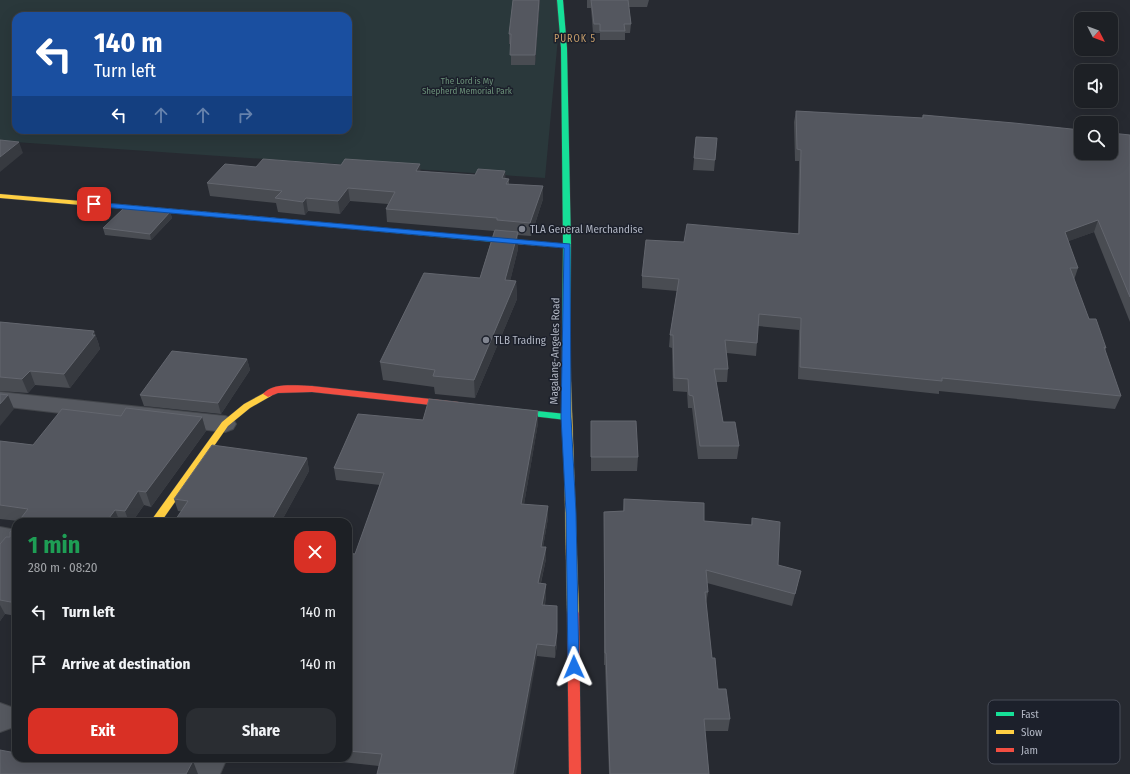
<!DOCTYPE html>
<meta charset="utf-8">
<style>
body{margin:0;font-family:"Fira Sans Condensed",sans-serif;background:#2a2d32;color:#f1f3f6;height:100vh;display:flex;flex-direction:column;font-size:15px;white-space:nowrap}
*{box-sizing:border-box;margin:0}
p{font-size:13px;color:#a0a3a7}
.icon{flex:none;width:22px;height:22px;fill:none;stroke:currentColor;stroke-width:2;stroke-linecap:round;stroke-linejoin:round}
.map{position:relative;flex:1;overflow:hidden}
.details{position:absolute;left:12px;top:518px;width:340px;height:244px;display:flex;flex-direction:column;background:#1d2025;border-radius:12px;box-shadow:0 4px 16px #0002,0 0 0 1px #3b3e42}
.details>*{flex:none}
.banner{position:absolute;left:12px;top:12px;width:340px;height:122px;border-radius:12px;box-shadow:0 4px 16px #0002,0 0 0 1px #3b3e42;background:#1a4fa0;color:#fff;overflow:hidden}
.needle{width:26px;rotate:132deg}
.tools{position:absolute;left:1074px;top:12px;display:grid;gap:8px}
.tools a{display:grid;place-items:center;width:44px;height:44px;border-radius:8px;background:#1d2025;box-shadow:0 4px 16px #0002,0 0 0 1px #3b3e42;font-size:20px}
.pin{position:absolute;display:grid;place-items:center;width:34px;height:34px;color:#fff;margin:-17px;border-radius:8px;box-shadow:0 2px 6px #0006}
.me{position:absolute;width:44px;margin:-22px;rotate:359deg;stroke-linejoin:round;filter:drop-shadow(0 0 3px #0008)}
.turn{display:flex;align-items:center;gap:14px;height:84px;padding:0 16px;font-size:18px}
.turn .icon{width:52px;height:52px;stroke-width:2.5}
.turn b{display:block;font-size:28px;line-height:34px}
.lanes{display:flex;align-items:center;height:38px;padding:0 16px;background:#0003;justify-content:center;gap:20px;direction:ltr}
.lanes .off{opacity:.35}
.round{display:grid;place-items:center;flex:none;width:42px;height:42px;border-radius:12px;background:#2a2d32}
.head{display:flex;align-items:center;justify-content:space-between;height:68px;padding:0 16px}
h1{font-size:24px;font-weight:700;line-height:30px;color:#1e9e55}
.primary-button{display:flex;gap:8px;margin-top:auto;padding:8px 16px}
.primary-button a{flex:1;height:46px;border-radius:12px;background:#d93025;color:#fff;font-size:16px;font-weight:700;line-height:46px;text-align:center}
.primary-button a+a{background:#2a2d32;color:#f1f3f6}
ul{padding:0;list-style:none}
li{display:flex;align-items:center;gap:12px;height:52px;padding:0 16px}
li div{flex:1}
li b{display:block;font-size:15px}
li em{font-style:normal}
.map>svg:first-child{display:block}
.green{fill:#2a383b;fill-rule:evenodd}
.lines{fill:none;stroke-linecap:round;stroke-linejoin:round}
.street-casing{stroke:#42454a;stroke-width:2}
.fast-casing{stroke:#42454a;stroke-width:1}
.slow-casing{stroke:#42454a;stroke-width:1}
.jam-casing{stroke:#42454a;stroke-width:1}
.street{fill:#565960;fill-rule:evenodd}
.fast{fill:#16e098;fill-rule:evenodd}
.slow{fill:#ffcf43;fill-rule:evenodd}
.jam{fill:#f24e42;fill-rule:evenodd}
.wall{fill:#494c52}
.shaded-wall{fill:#373a40}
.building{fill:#54575f;stroke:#63666e}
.route{fill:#1a73e8;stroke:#114b97}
.poi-dot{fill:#818590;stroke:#1c202b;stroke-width:1.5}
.labels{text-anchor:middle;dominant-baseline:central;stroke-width:3;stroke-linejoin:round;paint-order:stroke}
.far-park-label{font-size:9px;fill:#6b9079;stroke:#1c202b}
.far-neighbourhood-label{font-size:10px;letter-spacing:1px;fill:#c69d69;stroke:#1c202b}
.poi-label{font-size:11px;fill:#b1b6c3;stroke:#1c202b;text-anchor:start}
.street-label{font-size:11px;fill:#b1b6c3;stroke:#1c202b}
.key{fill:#1c202b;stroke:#494d59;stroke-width:1}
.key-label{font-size:11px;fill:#b1b6c3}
</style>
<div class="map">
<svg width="1130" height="774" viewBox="0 0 1130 774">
<rect width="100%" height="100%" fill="#272a31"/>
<!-- green -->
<path class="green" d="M0,0H557L559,27L545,178L0,141ZM16,16H348V130H16Z"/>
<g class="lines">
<defs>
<g id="street">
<polygon points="0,392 225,416 233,419 236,424 233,429 225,432 0,406"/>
<polygon points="0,527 16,530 16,550 0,547"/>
<polygon points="0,703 11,707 15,719 11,728 0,732"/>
<polygon points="195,758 227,758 220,774 188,774"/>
</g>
<g id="fast">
<polygon points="557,0 563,0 567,48 571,246 570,351 566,354 562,351 563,246 561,48"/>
<polygon points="272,218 505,239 509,241 505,243 275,222 271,220"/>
<polygon points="508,408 566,414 571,417 566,420 505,413 503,411"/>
</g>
<g id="slow">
<polygon points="0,194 275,218 279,220 275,222 0,198"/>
<polygon points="502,239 567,244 571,246 567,248 505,243 501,241"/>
<polygon points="566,348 570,351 579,613 577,616 573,618 569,616 567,613 562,351"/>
<polygon points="268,391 273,394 271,396 250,408 228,426 161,522 150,522 222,422 244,404"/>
</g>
<g id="jam">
<path d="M312,386L458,402L463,405L458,408L312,392L278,393L268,397L263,394C273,382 298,386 312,386Z"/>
<polygon points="573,608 577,610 579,613 581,774 569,774 567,613 569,610"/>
</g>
</defs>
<!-- street casing -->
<use href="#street" class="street-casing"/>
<!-- fast casing -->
<use href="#fast" class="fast-casing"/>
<!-- slow casing -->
<use href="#slow" class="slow-casing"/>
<!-- jam casing -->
<use href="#jam" class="jam-casing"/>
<!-- street -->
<use href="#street" class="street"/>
<!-- fast -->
<use href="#fast" class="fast"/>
<!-- slow -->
<use href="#slow" class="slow"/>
<!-- jam -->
<use href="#jam" class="jam"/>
</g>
<!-- wall -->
<g class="wall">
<polygon points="513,0 540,0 535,65 511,65 511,44 509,44 509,34"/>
<polygon points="587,0 649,0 647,7 629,7 631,24 630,33 625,33 625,40 600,40 600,33 593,33 591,8 587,8"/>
<polygon points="796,111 922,118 923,115 1130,135 1130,322 1094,232 1068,241 1078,268 1074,280 1089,319 1106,348 1105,351 1121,396 1115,409 939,391 939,394 798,379 799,330 758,326 757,343 756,356 727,353 728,369 727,382 716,382 723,422 739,446 737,459 698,459 692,408 688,408 687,392 673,391 672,348 669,347 670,335 677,291 642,288 642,276 684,242 798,233 799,161 795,161 794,122"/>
<polygon points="696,137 715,160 714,171 693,170"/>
<polygon points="420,164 420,171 509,179 509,184 543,186 543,199 531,236 518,235 518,249 510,281 516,281 517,299 475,398 435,394 434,387 383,380 380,362 480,278 494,231 387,222 386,209 388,204 350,201 340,214 308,211 305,215 278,212 276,203 210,196 207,183 256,167"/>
<polygon points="170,212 172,218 151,240 105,235 103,228"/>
<polygon points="0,322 94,331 99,345 99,346 100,349 70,388 35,385 28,393 0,391"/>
<polygon points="247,359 250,370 221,414 144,406 140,395"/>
<polygon points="121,416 202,417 206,431 151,507 144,505 132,522 18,522 19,521 0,519 0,441 33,445"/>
<polygon points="423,420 538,423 524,504 548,518 543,547 546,559 541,583 546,584 546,596 545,605 557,644 555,658 537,656 379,766 304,758 348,758 348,553 355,554 380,485 336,480 334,468"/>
<polygon points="591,421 638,457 637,471 591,471"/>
<polygon points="307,458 309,471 281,522 178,511 174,499"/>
<polygon points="624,499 704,521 751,525 752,518 778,565 798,583 792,606 707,583 708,592 706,604 712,658 718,689 730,719 728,731 705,731 709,774 609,774 605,665 604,665 604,512 623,511"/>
<polygon points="16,525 16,616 5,614 0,621 0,544 10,537"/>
</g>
<!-- shaded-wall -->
<g class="shaded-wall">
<polygon points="539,0 540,0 535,65 535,55"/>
<polygon points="19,142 23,153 0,172 0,157"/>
<polygon points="420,164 421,177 416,171"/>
<polygon points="505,171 506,184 502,178"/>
<polygon points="543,186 543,199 531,236 530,223"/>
<polygon points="348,188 350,201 340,214 338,201"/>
<polygon points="306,198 308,211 305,215 303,202"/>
<polygon points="170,212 172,218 151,240 150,234"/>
<polygon points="1098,220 1094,232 1061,244 1065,232"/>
<polygon points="518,232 518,249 506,298 505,280"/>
<polygon points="516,281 517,299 475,398 474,380"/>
<polygon points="94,331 99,345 99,346 100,349 70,388 64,374"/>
<polygon points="247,359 250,370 221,414 218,403"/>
<polygon points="30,371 35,385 28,393 22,379"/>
<polygon points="8,395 14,409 0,426 0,404"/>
<polygon points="538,411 538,423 522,516 521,504"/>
<polygon points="202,417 206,431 151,507 146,492"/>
<polygon points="307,458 309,471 281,522 271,521"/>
<polygon points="138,491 144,505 132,522 129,522 125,511"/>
<polygon points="548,506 548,518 541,559 541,547"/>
<polygon points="115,510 120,522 106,522"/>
<polygon points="546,547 546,559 538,595 538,583"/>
<polygon points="546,584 546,596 542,617 542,605"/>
<polygon points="0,605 5,614 0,621"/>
<polygon points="557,606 557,644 555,658 555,646"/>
<polygon points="537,644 537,656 516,774 513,774"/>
<polygon points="181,758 193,758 188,770 193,761 198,774 186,774 180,760"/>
</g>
<!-- building -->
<g class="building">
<polygon points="513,0 539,0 535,55 510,55 511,34 509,34"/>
<polygon points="591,0 628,0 631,24 624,24 625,31 600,31 600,24 594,24"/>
<polygon points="796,111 923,118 923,115 1014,123 1081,130 1081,153 1111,153 1111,133 1130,135 1130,297 1098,220 1065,232 1078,268 1070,268 1089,319 1096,319 1106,348 1104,347 1121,396 942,378 942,381 800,367 801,318 759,314 757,343 725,340 728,369 714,369 723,422 735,422 739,446 700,446 693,396 689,395 688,379 674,378 673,335 670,335 679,279 642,276 646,240 684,242 687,224 799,234 801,150 797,149"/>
<polygon points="696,137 717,138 715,160 694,158"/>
<polygon points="0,140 19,142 0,157"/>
<polygon points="263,159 341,165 345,159 420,164 416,171 475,175 478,169 505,171 502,178 509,179 506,184 543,186 530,223 497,220 497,218 386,209 395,192 348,188 338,201 306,198 303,202 275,198 282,191 207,183 225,164 256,167"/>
<polygon points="124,208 170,212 150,234 103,228"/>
<polygon points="495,230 518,232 505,280 516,281 474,380 433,376 435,370 380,362 424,273 480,278"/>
<polygon points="0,322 94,331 92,335 95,335 64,374 30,371 22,379 0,377"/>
<polygon points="172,351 247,359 218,403 140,395"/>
<polygon points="0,394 8,395 0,404"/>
<polygon points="429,399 538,411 521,504 548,506 541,547 546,547 538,583 546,584 542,605 557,606 557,632 555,646 537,644 513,774 377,774 382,754 348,751 348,553 355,554 384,473 334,468 358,414 423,420"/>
<polygon points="126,408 202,417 146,492 138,491 125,511 115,510 106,522 18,522 28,509 0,505 0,441 33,445 62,409 121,416"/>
<polygon points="591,421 636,421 638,457 591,457"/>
<polygon points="212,445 307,458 271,521 279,522 174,522 188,501 174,499"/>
<polygon points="624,499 704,503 704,521 752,525 752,518 780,522 778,565 801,571 795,594 706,570 708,592 705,592 712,658 715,658 718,689 726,689 730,719 704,719 709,774 610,774 606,653 605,653 604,512 624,511"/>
<polygon points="16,525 16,603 0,600 0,544 6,537 10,537 10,532"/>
<polygon points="0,750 16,753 16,758 44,758 55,760 57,758 181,758 180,760 193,761 186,774 0,774"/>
</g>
<!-- route -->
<polygon class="route" points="94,202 570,244 571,417 576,513 579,667 578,670 574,672 569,670 568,667 566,513 561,417 564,248 91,206 90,204"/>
<!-- markers -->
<g class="poi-dot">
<circle cx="522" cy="229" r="4"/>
<circle cx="486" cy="340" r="4"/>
</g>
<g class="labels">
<!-- far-park labels -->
<g class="far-park-label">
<text x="467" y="81">The Lord is My<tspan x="467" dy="10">Shepherd Memorial Park</tspan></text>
</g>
<!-- far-neighbourhood labels -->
<g class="far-neighbourhood-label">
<text x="575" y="39">PUROK 5</text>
</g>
<!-- poi labels -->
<g class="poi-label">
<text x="530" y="229">TLA General Merchandise</text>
<text x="494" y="340">TLB Trading</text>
</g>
<!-- street labels -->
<g class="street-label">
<text transform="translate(555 351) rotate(-89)">Magalang-Angeles Road</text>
</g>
</g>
<!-- legend -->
<rect x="988" y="700" width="132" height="64" rx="6" class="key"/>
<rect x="996" y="712" width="18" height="4" fill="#16e098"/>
<rect x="996" y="730" width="18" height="4" fill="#ffcf43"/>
<rect x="996" y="748" width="18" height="4" fill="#f24e42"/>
<g class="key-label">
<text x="1021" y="718">Fast</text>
<text x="1021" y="736">Slow</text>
<text x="1021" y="754">Jam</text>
</g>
</svg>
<div class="tools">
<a><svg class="needle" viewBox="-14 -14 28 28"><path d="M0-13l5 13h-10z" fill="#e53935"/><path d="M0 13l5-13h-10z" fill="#a0a3a7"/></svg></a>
<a><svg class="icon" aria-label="sound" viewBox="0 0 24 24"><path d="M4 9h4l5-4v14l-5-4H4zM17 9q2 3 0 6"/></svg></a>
<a><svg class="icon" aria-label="search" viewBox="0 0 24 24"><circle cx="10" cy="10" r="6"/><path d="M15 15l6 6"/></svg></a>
</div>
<div class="pin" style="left:94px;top:204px;background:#d93025"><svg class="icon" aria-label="arrive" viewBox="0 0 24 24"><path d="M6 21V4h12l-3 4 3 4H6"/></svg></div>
<svg class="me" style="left:574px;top:667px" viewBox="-20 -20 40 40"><path d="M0-17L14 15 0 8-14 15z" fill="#1a73e8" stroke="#fff" stroke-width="4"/></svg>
<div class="banner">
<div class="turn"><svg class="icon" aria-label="left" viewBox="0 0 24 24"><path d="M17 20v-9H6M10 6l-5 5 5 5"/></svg><div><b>140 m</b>Turn left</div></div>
<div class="lanes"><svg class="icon" aria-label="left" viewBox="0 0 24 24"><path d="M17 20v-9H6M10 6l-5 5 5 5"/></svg><svg class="icon off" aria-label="ahead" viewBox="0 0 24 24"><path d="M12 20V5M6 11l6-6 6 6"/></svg><svg class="icon off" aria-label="ahead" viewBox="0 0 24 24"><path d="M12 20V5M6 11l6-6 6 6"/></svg><svg class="icon off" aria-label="right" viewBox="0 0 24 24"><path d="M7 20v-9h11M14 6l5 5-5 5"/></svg></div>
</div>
<section class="details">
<div class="head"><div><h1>1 min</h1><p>280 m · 08:20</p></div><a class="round" style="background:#d93025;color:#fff"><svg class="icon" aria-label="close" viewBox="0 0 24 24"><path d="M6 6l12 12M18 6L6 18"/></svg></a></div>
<ul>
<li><svg class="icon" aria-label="left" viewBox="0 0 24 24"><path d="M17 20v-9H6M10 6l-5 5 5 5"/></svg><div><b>Turn left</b></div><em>140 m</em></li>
<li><svg class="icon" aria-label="arrive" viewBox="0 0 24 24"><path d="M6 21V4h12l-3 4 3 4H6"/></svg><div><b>Arrive at destination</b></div><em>140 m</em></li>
</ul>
<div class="primary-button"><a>Exit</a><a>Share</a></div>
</section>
</div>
